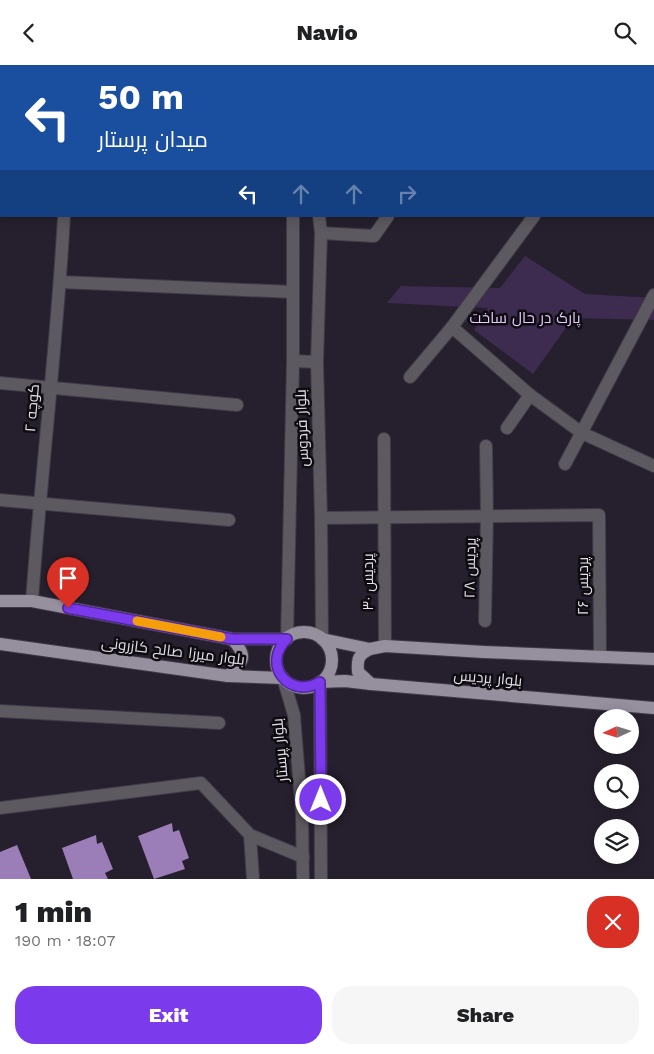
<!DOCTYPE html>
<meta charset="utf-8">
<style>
body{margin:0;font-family:"Work Sans",Cairo,sans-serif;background:#f6f6f6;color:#202124;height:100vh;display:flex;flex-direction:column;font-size:19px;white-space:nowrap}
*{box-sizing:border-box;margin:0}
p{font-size:16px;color:#757577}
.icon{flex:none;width:28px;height:28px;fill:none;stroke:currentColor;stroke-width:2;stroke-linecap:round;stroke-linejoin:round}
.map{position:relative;height:814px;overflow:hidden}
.sheet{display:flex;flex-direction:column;background:#fff;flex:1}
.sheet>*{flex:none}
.guide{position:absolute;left:0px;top:0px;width:655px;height:152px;box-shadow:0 2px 12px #0003;background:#1a4fa0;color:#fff;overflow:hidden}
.needle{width:32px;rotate:266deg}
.fabs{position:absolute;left:594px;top:644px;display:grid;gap:10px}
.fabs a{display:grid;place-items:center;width:45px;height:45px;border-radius:50%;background:#fff;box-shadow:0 2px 12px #0003;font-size:25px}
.pin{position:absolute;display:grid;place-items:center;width:42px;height:42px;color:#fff;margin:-51px -21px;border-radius:50% 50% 50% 0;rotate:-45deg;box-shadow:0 0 5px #0007}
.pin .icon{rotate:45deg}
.me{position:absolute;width:55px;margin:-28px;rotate:0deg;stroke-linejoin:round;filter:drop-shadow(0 0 4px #0008)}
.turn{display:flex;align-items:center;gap:18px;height:105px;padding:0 15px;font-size:22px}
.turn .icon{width:65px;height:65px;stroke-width:2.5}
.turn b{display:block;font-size:35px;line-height:42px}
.lanes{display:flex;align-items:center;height:48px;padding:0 15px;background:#0003;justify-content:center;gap:25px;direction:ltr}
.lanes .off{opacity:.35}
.round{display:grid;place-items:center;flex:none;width:52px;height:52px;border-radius:20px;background:#f6f6f6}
.overview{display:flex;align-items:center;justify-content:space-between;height:85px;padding:0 15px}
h1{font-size:30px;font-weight:800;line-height:38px}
.cta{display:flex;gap:10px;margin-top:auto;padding:10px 15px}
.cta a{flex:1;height:58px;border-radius:20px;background:#7c3aed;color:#fff;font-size:20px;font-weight:800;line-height:58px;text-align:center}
.cta a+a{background:#f6f6f6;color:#202124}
header{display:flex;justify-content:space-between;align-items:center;height:65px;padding:0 15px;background:#fff;font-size:22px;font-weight:800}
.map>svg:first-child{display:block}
.green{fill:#3e2b50}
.building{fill:#9b7eb7}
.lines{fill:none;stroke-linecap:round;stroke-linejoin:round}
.minor-casing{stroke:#403a47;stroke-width:14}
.major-casing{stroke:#403a47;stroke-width:14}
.minor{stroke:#5d5960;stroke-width:12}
.major{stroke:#968f9e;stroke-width:12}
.route-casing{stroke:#51269a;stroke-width:12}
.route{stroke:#7c3aed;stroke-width:9}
.slow{stroke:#f59e0b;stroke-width:9}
.labels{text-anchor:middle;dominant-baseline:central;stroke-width:5;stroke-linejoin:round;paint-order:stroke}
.park-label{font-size:15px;fill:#e3cbfc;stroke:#0e0b11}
.street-label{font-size:15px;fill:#e3dfe8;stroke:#0e0b11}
</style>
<header><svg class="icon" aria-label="back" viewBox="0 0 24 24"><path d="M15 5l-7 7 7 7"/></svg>Navio<svg class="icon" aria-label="search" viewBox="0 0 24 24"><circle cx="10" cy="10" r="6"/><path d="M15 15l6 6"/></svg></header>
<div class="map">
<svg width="654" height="814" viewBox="0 0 654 814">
<rect width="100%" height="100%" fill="#261f2d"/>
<!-- green -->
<polygon class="green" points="525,191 585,229 654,233 654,255 573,253 533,309 474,265 488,243 387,238 401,221 500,223"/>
<!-- building -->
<g class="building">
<polygon points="172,758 173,767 179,765 189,793 182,796 185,804 154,814 138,771"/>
<polygon points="96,770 97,779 102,777 113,804 105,808 108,814 73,814 62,783"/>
<polygon points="17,780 31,814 0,814 0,787"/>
</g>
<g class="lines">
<defs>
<g id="minor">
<polyline points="629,0 629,1"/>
<polyline points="184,1 185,0"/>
<polyline points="380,1 382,0"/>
<polyline points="502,1 503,0"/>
<polyline points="639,1 640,0"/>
<polyline points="654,45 654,46"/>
<polyline points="0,145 1,144"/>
<polyline points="319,151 321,168 317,297 321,453 322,574"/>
<polyline points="321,168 374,171 388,151"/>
<polyline points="61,217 293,227"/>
<polyline points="452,262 530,330 582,368 654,401"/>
<polyline points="293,296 317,297"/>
<polyline points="410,312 452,262 534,151"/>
<polyline points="0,318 237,340"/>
<polyline points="507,363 530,330"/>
<polyline points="384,374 385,581"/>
<polyline points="565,399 654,230"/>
<polyline points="0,435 229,455"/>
<polyline points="321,453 599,450 600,592"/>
<path d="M32,536C41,408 57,280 64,151"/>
<polyline points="485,556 487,451 486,381"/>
<polyline points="287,574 293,296 293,151"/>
<polyline points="283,613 294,650 302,750 303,814"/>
<polyline points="320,617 321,814"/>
<polyline points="0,646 219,658"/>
<polyline points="0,743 201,718 250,770 253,814"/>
<polyline points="250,770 303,792"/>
</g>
<g id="major">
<polyline points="0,536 32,536 232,574 287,574"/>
<circle cx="304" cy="595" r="28"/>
<polyline points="322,574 370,584 385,581 484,587 654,594"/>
<polyline points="0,579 228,611 283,613"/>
<path d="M370,584C358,590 357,594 358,607L371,619"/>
<path d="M228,611C244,596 248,591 232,574"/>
<polyline points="320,617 345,616 371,619 654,643"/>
</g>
</defs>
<!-- minor casing -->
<use href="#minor" class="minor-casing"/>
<!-- major casing -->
<use href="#major" class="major-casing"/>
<!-- minor -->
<use href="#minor" class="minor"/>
<!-- major -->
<use href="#major" class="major"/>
</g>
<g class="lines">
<defs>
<path id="route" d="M68,543L232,574H287C261,599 289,635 320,617L321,735"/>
</defs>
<!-- route casing -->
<use href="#route" class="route-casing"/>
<!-- route -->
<use href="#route" class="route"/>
<!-- slow -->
<polyline class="slow" points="137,556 221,572"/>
</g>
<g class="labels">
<!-- park labels -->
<g class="park-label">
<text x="525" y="253">پارک در حال ساخت</text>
</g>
<!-- street labels -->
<g class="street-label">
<text transform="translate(32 343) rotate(-85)">کوچه ۲</text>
<text transform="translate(302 363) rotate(-92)">بلوار فردوس</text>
<text transform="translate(470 503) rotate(-89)">پردیس ۲۸</text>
<text transform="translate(368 517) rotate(-90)">پردیس ۳۰</text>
<text transform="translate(583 521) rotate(-90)">پردیس ۲۶</text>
<text transform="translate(173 586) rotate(7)">بلوار میرزا صالح کازرونی</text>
<text transform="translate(488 613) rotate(5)">بلوار پردیس</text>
<text transform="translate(280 685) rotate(-95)">بلوار پرستار</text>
</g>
</g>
</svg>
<div class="fabs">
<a><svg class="needle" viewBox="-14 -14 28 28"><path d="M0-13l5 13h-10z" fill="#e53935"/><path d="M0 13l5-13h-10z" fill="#757577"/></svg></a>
<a><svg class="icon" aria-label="search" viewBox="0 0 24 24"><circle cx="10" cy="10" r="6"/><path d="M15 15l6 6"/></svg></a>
<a><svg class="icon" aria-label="layers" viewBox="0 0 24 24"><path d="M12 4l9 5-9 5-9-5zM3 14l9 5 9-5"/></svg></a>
</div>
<div class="pin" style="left:68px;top:543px;background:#d93025"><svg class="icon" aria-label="arrive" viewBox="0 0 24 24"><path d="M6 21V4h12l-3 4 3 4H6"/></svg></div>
<svg class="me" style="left:321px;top:735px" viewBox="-20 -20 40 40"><circle r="17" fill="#7c3aed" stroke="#fff" stroke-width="3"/><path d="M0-11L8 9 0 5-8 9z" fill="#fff"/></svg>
<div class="guide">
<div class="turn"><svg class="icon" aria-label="left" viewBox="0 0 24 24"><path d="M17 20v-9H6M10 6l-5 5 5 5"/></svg><div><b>50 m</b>میدان پرستار</div></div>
<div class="lanes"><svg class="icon" aria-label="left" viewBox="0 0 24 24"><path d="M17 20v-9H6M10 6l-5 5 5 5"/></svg><svg class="icon off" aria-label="ahead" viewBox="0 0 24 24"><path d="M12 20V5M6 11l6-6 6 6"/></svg><svg class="icon off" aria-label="ahead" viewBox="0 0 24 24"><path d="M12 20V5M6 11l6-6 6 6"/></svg><svg class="icon off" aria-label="right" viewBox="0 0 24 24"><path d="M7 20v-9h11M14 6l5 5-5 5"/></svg></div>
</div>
</div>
<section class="sheet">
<div class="overview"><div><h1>1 min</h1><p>190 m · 18:07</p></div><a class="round" style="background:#d93025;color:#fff"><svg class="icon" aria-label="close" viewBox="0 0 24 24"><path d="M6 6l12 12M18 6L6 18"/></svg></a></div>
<div class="cta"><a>Exit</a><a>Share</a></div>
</section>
